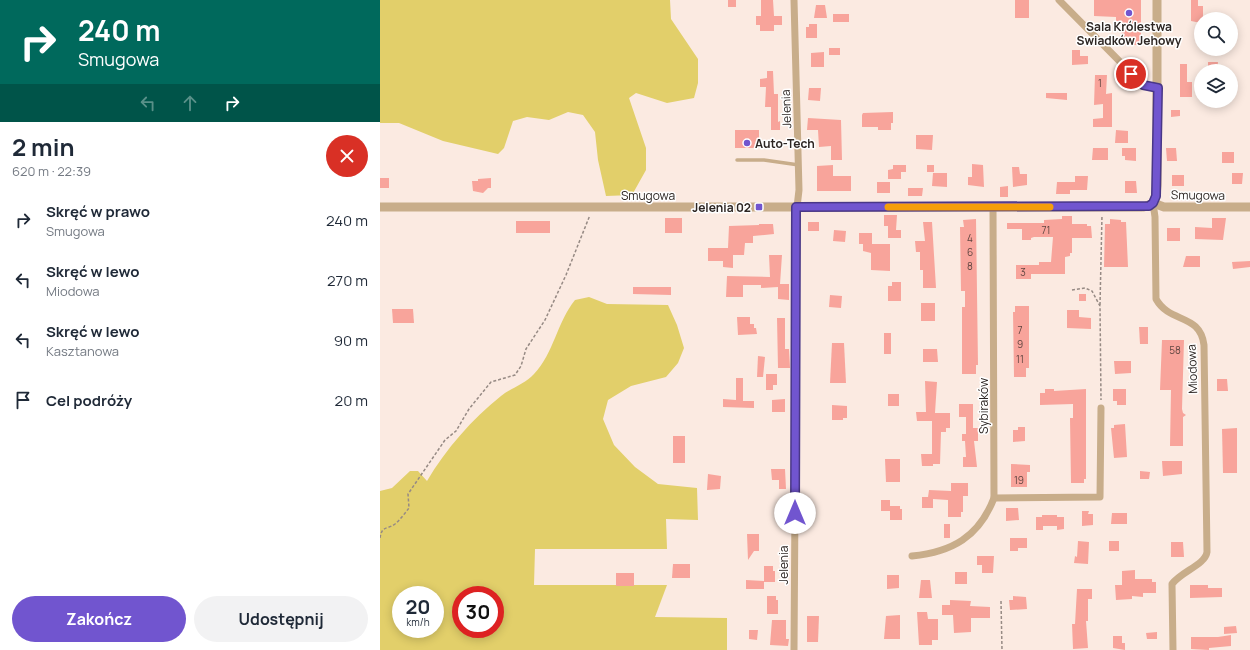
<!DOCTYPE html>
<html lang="pl">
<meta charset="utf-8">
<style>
body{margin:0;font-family:Manrope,sans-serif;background:#f2f2f3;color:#1f2937;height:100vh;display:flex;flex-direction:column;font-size:15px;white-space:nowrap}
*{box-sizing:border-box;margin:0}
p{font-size:13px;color:#747a83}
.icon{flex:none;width:22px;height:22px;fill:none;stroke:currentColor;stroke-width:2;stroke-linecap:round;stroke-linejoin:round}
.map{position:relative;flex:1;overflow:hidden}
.sheet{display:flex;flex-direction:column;background:#fff;width:380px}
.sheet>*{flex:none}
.banner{background:#00695c;color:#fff;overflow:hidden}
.fabs{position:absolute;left:814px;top:12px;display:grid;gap:8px}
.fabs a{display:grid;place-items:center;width:44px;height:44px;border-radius:50%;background:#fff;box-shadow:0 2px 10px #0003;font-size:20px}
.speed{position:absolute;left:12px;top:586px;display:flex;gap:8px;font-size:20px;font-weight:700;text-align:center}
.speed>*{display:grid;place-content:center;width:52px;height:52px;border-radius:50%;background:#fff;box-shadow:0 2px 10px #0003;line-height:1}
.speed small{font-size:10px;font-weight:400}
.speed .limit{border:6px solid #d22;background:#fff;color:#111}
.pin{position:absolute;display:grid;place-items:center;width:34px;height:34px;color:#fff;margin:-17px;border:2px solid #fff;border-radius:50%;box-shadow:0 1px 4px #0007}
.me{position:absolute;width:44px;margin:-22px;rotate:0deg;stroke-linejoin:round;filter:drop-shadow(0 0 3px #0008)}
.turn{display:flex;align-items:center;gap:14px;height:84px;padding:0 12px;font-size:18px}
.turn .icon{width:52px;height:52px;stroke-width:2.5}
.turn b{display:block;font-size:28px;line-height:34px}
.lanes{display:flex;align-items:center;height:38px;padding:0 12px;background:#0003;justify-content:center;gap:20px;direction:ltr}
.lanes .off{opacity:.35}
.round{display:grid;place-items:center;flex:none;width:42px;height:42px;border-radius:21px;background:#f2f2f3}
.head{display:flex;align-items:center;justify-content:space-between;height:68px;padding:0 12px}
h1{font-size:24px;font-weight:700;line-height:30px}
.button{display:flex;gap:8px;margin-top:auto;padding:8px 12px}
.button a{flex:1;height:46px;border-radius:24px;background:#7155cf;color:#fff;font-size:16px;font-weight:700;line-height:46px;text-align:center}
.button a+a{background:#f2f2f3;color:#1f2937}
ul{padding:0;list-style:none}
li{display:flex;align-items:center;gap:12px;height:60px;padding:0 12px}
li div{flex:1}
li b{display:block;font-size:15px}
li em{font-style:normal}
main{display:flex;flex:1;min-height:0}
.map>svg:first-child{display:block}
.green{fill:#e2cf6a;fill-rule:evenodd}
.building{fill:#f8a49b}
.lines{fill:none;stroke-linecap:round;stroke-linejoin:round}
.path{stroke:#968a84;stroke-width:1.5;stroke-dasharray:3 2;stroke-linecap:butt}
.service{stroke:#c8ad8a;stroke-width:3.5}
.minor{stroke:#c8ad8a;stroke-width:7}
.tertiary{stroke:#c8ad8a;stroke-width:9}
.route-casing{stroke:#493787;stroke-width:10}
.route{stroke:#7155cf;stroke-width:7}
.slow{stroke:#f59e0b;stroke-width:7}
.poi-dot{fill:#7155cf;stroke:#fff;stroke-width:1.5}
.labels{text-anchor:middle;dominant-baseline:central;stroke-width:3;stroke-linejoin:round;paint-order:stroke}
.number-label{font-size:10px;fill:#604641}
.poi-label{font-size:12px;font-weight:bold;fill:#2d2623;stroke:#fff}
.street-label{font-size:12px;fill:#2d2623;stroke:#fff}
</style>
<main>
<section class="sheet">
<div class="banner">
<div class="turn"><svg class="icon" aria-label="right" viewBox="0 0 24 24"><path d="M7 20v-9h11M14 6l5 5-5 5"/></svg><div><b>240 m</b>Smugowa</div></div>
<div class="lanes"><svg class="icon off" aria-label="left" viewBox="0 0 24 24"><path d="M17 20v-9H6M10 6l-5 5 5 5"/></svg><svg class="icon off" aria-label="ahead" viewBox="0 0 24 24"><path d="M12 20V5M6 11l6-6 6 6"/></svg><svg class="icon" aria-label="right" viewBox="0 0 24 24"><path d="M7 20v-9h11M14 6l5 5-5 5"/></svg></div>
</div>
<div class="head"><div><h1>2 min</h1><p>620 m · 22:39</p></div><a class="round" style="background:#d93025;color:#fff"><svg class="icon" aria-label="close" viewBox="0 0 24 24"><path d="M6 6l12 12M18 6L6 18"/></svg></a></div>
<ul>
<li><svg class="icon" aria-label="right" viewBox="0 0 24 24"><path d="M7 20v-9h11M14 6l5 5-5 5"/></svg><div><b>Skręć w prawo</b><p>Smugowa</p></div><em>240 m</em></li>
<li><svg class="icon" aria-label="left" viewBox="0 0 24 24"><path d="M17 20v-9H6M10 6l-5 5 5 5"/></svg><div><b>Skręć w lewo</b><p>Miodowa</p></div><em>270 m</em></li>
<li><svg class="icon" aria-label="left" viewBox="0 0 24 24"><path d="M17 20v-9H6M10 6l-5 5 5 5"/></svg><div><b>Skręć w lewo</b><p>Kasztanowa</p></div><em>90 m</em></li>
<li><svg class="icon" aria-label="arrive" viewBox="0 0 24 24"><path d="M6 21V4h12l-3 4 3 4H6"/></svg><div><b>Cel podróży</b></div><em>20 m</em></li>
</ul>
<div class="button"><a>Zakończ</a><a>Udostępnij</a></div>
</section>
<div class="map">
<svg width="870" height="650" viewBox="0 0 870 650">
<rect width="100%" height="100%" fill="#fbeae1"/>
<!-- green -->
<g class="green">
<polygon points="0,0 290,0 291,19 318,59 318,83 314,98 287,103 256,93 249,98 266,148 266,170 252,195 226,196 218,160 215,132 203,115 188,112 169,120 147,117 133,121 124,148 118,154 63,141 19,123 0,123"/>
<path d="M209,297L227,304L288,305L297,325L304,348L298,363L286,377L251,386L228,400L223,419L234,445L255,467L278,484L317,488L318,520L286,519L287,549H155L154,585H287L275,617L347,618V650H0V491L12,488L30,471H38L47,481C66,449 92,419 121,396C131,388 145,384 154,374C174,353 177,322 195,300ZM21,595H55V629H21ZM81,595H115V629H81Z"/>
</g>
<!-- building -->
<g class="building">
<rect x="348" y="0" width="8" height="7"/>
<polygon points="381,0 393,0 394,16 402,16 402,25 394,25 394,31 380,31 380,25 376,25 376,16 381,16"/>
<rect x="635" y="0" width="14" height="18"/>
<polygon points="714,0 761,0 761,45 745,45 745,37 741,37 742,21 736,21 736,17 714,16"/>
<polygon points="811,0 818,0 818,6 823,6 823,19 821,19 821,23 811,21"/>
<polygon points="436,5 445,5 447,18 434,18"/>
<rect x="453" y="14" width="16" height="8"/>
<polygon points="429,24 437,24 437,38 426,38 426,27 429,27"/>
<rect x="449" y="48" width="11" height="7"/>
<polygon points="692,50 700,50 700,56 708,56 708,64 692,65"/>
<polygon points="444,52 444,67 431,67 431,53"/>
<polygon points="828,62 838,62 837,71 828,71"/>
<polygon points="800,64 807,64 807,82 812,82 812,97 800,97"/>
<polygon points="387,71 393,71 394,94 398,94 398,122 400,121 400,130 391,130 391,107 385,107 386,87 380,87 380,79 387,78"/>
<polygon points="715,75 727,75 726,94 732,93 732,127 713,127 713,119 723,118 723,104 714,105"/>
<polygon points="429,88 441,88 440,101 428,100"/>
<polygon points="666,93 687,93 687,100 666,98"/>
<polygon points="791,110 800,110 800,116 791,117"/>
<polygon points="513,112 513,123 511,123 511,130 498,130 498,127 482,127 482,115 483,113"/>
<polygon points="428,118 461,120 462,160 451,160 451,146 439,147 438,130 427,130"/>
<rect x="355" y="130" width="24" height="18"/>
<polygon points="736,130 748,131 748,143 735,143"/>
<polygon points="536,135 553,135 552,150 536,149"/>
<polygon points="713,148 728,148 728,160 712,160"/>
<polygon points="742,148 756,148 756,161 745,160 745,156 742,156"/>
<polygon points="786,148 796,148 797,161 787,161"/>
<rect x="842" y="152" width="12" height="11"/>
<polygon points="592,164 603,165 604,187 588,185 588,177 592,177"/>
<polygon points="453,165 453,176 471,176 471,191 437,191 437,166"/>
<polygon points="513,165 526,165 526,172 521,172 521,179 508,179 508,170 513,169"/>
<rect x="547" y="165" width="7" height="7"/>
<polygon points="632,167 639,167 640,174 647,174 647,185 633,187"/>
<polygon points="553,173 567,173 567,187 552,186"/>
<polygon points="852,173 863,173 862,184 852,184"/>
<rect x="792" y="175" width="12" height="11"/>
<polygon points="695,176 708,176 707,190 690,190 690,194 676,194 677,182 695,182"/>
<rect x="0" y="178" width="9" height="10"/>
<polygon points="111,178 111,188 108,188 103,193 93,191 92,181 98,181 98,179"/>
<polygon points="745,181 756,181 757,193 745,193"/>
<rect x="497" y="182" width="13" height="11"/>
<polygon points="628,186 628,197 620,197 620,187"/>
<polygon points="528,188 543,188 542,196 528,196"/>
<polygon points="504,215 517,215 516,230 521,230 521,238 508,238 508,226 504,226"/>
<polygon points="682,216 692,216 692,224 707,224 707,226 711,226 712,238 692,238 692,253 690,253 690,256 685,257 685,274 651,274 651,279 636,279 636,265 659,265 659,262 671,262 673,237 654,237 651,238 651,240 642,240 642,229 627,229 627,223 664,223 664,220 682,219"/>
<rect x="285" y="218" width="17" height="15"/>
<polygon points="832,218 846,218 843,240 815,239 815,227 832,228"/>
<polygon points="596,219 598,365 596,365 596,374 582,374 582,307 585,307 585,291 581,291 580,227 584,227 583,220"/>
<polygon points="730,219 741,220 741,222 746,222 748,267 724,267 725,224 730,224"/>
<rect x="136" y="221" width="34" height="12"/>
<rect x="428" y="222" width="11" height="9"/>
<polygon points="543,222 552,222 556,288 543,288 543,270 540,270 540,252 536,252 535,241 545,241"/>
<polygon points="379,224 393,224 394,234 373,236 373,243 365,243 364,255 353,255 353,268 343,267 343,261 328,261 328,248 348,248 349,226 379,225"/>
<rect x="787" y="228" width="13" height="13"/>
<polygon points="454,230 466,231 465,242 453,241"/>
<polygon points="479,233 492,233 492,244 510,244 510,271 491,270 491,253 483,251 483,244 479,244"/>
<polygon points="389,255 402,255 400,284 409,284 409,300 398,299 398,287 381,288 381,285 363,285 363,297 346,297 347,276 390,277"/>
<polygon points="806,256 820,256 820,267 803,267"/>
<polygon points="870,261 870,267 853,269 852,262"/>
<polygon points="512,282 521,282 521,301 508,301 508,286 512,286"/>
<polygon points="253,287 291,287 291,295 253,294"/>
<rect x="699" y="294" width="7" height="7"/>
<polygon points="450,295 462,296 461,308 449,307"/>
<rect x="541" y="303" width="14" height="18"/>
<polygon points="635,306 649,306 649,368 646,368 646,377 634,377 633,312 635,312"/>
<polygon points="12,309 33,309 34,323 13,323"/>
<polygon points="687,310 699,310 699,317 711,318 711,329 687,328"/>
<polygon points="357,317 370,317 370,324 374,324 374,328 376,328 377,334 358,335"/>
<polygon points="397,318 405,318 405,349 409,349 410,368 398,368"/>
<polygon points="759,327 768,327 768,344 760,344"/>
<rect x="504" y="333" width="7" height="21"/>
<polygon points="782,340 804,340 802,409 803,413 806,415 803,417 803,446 790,446 791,390 780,390"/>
<polygon points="452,343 464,343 466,383 450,383"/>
<polygon points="543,349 557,349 558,362 543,362"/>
<polygon points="378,356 385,357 383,377 377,377"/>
<polygon points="734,361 751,361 751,373 735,374"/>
<polygon points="386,374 397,374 397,385 393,385 393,390 386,390"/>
<polygon points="356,378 363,378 363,401 374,401 374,408 343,407 343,399 356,400"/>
<polygon points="837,379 847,379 848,391 837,391"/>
<polygon points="545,381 557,382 555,413 570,413 570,428 566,428 566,432 561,432 560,464 553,464 553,466 542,466 541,454 552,454 552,421 537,421 536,412 546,412"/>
<polygon points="665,389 674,389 674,391 706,389 706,479 704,479 704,483 691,483 690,418 693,418 693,404 660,405 660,393 665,393"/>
<polygon points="733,389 746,389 746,405 737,405 737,401 733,401"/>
<rect x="508" y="394" width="11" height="12"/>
<polygon points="405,399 405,412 392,412 392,400"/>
<polygon points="579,404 593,404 593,428 598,428 598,441 594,441 597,467 583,467 583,457 586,457 585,441 582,441 582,434 586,434 586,417 579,417"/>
<polygon points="452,405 467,406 467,418 463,418 463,420 452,420"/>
<polygon points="745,424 747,457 734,458 731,428 734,428 734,425"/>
<polygon points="638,427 645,427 645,441 633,442 633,430 638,430"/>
<polygon points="857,428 857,473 843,473 842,429"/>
<rect x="293" y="436" width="12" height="27"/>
<polygon points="505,459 520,459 520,482 506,482"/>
<polygon points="782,461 802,461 802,474 783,476"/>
<polygon points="631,464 650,465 650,472 647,472 647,487 631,487"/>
<polygon points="391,469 405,469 406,489 399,489 399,480 392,480"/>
<polygon points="760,471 770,472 769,479 760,479"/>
<polygon points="328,474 341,476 340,489 327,490"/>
<polygon points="571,483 588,483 588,496 583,496 583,512 581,512 581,517 568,517 568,500 553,499 553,508 542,508 542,497 548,497 549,490 571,491"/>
<rect x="501" y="500" width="9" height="11"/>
<polygon points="510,506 520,506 520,509 522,509 522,520 510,520"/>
<polygon points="626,508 638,508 639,520 626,521"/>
<polygon points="702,511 709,511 708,514 713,514 713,525 702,526"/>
<polygon points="732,513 747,513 747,524 731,524"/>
<polygon points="662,515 677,515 677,517 684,517 684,529 677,530 677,526 663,526 663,530 656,530 656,517 662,517"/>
<rect x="564" y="524" width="6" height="14"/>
<polygon points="367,534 379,534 379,551 374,551 368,560"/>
<polygon points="630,538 647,538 647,548 638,548 638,551 630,551"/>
<polygon points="698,541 709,542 708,564 694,563 695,556 697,557"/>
<rect x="729" y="541" width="10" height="10"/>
<polygon points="791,542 803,542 804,557 791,557"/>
<polygon points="597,556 614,556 613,573 602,573 602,565 597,565"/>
<polygon points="293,564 310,564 310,578 292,578"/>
<polygon points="384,566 393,566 393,571 395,571 395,582 384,582 384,589 366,589 366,580 384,581"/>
<polygon points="755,570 755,579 772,579 772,582 776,582 776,593 763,593 763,597 752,596 752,599 736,600 735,585 742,585 742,571"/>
<rect x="575" y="572" width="12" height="12"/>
<rect x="236" y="573" width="18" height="13"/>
<polygon points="507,575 519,575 519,588 507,589"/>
<polygon points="541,580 550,580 552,598 539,598"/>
<polygon points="810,585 828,585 828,588 842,588 842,597 810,598"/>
<polygon points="697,589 712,589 712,599 708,599 708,621 706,621 708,648 693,649 692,624 695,624"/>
<polygon points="387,596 396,596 396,600 398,600 398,614 387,614"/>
<polygon points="633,596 646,597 647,609 630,610 629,600 633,600"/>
<polygon points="570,600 591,601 590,606 610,607 610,618 591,618 591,632 574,633 573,615 562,615 562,605 570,605"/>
<polygon points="537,612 547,612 548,619 558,619 558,640 552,640 552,645 539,645"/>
<polygon points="520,615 520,639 504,639 506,616"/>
<polygon points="427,616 439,616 438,642 427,642"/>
<polygon points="392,620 406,620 406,639 409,639 408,646 390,645"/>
<polygon points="856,626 857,633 844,634 844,627"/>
<polygon points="369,630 378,630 377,640 369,639"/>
<polygon points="777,632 777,639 767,639 766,633"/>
<polygon points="851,635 851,646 829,648 829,650 811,649 811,637 838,637"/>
<polygon points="733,636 742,636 742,643 745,643 745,650 733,648"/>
</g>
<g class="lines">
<!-- path -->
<g class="path">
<polyline points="692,290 705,288 712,291 720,306 721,400"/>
<polyline points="720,305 722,215"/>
<path d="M0,538C2,525 7,530 15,524C20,520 25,513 29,508L28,494L65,440L76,431L89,409L111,382L135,375L141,366L146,349L165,320L186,275L210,215"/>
<polyline points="621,601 622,650"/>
</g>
<!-- service -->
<polyline class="service" points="357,160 384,160 419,165"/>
<!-- minor -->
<g class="minor">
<polyline points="679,0 763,85 778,88"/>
<path d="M773,203L775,217L776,299C790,324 820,313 824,345L827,552C825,565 802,571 792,584L793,650"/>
<polyline points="614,498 720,497 721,408"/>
<path d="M532,556C572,552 599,537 614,498L613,206"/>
<polyline points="414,650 417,207 419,190 414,0"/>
</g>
<!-- tertiary -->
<g class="tertiary">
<polyline points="773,203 776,196 777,185 777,0"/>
<polyline points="0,207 764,207 773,203 784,207 870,207"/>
</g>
</g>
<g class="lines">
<defs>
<polyline id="route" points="415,513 416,207 769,206 773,203 776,196 778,88 763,85 751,74"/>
</defs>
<!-- route casing -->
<use href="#route" class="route-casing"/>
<!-- route -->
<use href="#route" class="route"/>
<!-- slow -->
<polyline class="slow" points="508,207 670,207"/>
</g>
<!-- markers -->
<g class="poi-dot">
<circle cx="749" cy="13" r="4"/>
<circle cx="367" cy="143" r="4"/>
<rect x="375" y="203" width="8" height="8" rx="2"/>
</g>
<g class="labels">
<!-- number labels -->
<g class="number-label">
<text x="720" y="83">1</text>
<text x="666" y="230">71</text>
<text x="590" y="238">4</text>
<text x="590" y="252">6</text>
<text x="590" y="266">8</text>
<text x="643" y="272">3</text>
<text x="640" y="330">7</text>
<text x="640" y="344">9</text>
<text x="795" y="350">58</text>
<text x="640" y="359">11</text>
<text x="639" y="480">19</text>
</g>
<!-- poi labels -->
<g class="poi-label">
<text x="749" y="26">Sala Królestwa<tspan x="749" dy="14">Swiadków Jehowy</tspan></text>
<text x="375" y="143" text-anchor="start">Auto-Tech</text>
<text x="371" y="207" text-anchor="end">Jelenia 02</text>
</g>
<!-- street labels -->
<g class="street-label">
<text transform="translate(406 109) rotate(-92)">Jelenia</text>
<text x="268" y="195">Smugowa</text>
<text transform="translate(818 195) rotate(1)">Smugowa</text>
<text transform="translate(812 369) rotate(-92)">Miodowa</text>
<text transform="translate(603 406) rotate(-90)">Sybiraków</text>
<text transform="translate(403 565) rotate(-90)">Jelenia</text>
</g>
</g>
</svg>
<div class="fabs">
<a><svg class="icon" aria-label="search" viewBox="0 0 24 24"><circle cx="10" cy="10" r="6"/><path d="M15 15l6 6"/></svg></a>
<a><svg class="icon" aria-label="layers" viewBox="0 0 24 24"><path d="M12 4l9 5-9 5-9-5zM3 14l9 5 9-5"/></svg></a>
</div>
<div class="speed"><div>20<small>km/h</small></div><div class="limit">30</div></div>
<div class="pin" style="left:751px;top:74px;background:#d93025"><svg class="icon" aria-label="arrive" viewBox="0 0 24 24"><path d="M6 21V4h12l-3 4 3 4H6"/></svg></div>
<svg class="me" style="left:415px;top:513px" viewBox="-20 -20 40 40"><circle r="19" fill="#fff"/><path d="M0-13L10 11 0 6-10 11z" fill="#7155cf"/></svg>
</div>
</main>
